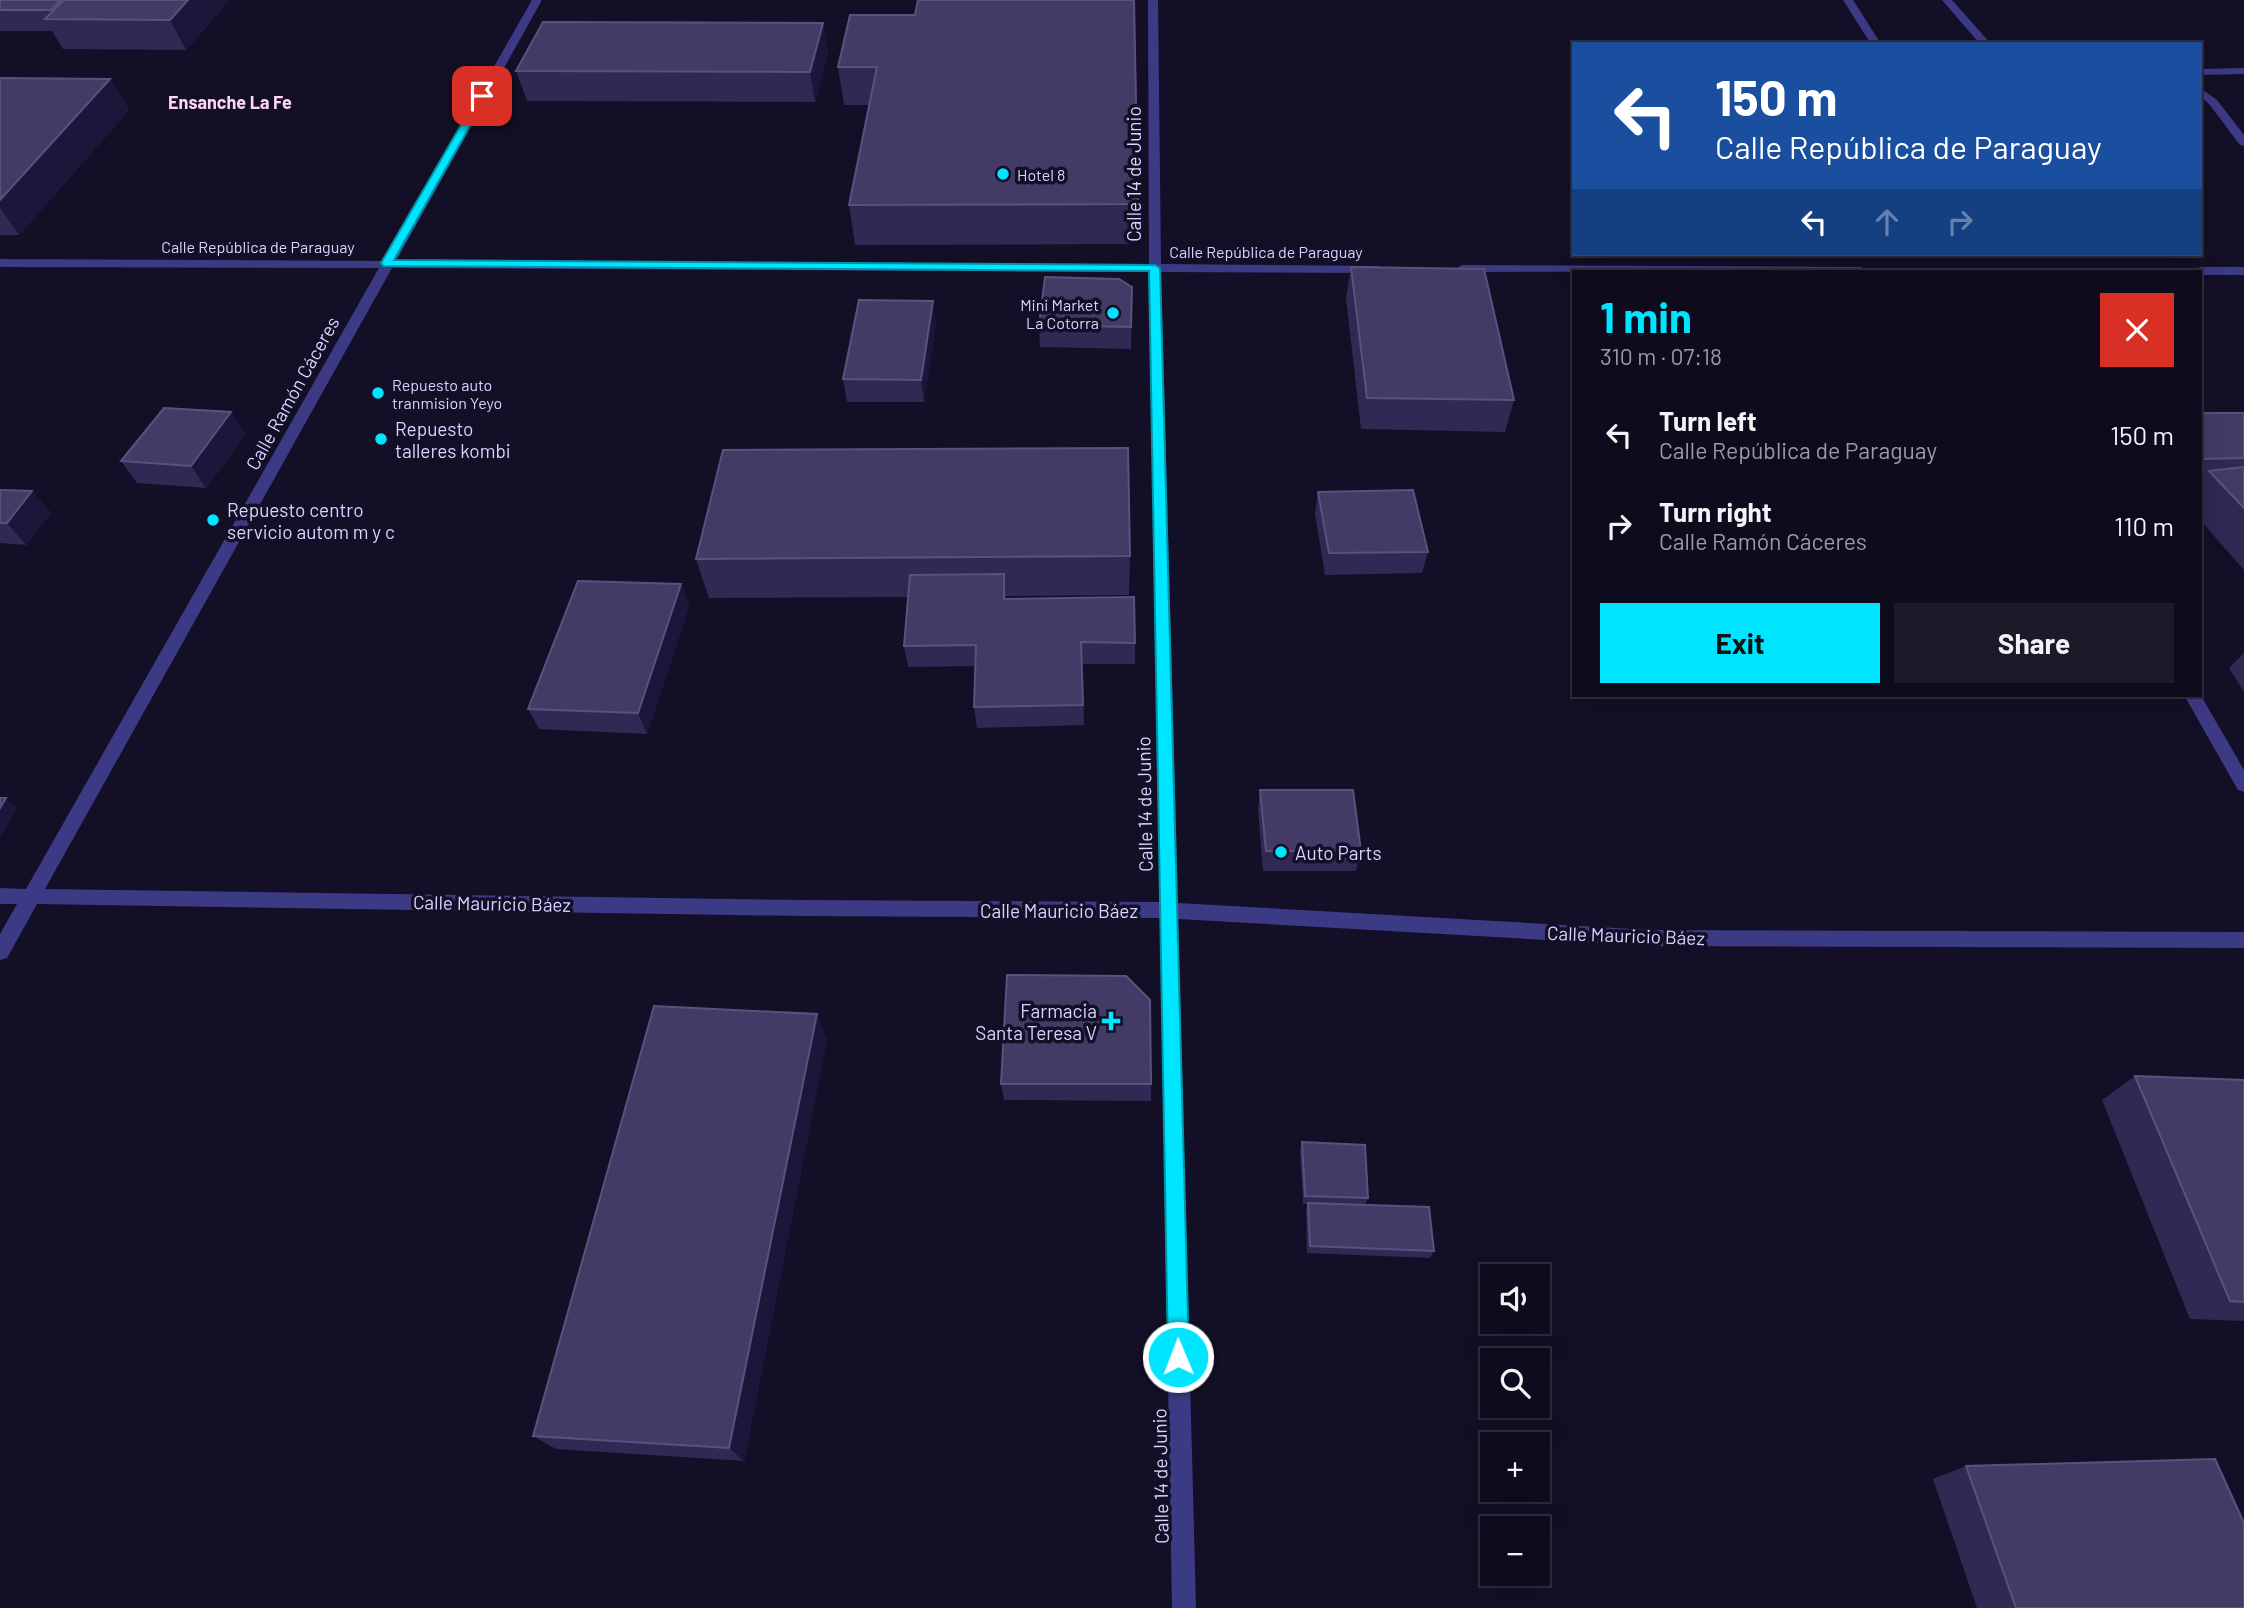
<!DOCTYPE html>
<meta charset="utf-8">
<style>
body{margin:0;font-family:Barlow,sans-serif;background:#1c1929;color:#f1f3f6;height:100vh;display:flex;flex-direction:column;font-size:26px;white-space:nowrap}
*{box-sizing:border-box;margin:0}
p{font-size:23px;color:#9b9ba3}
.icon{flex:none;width:38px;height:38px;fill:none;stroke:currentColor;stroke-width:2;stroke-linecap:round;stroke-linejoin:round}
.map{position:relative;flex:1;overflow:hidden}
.drawer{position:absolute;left:1572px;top:270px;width:630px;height:427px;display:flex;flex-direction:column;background:#0e0b1c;border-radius:0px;box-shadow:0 7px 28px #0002,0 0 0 2px #2e2b3b}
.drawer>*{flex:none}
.guide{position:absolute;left:1572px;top:42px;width:630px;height:214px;border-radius:0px;box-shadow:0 7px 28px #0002,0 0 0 2px #2e2b3b;background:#1a4fa0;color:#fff;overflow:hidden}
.buttons{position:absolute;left:1480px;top:1264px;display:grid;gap:14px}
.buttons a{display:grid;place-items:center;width:70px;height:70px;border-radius:0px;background:#0e0b1c;box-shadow:0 7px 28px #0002,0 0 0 2px #2e2b3b;font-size:35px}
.pin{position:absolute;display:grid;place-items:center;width:60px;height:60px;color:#fff;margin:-30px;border-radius:14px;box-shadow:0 4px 10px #0006}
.me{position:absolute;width:77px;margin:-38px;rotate:359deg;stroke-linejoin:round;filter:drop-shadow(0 0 5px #0008)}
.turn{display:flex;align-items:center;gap:24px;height:147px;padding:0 28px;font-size:32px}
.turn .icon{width:91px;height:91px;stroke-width:2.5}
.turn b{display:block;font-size:49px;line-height:60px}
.lanes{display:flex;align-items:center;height:66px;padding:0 28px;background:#0003;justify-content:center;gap:35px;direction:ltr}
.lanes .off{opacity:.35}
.round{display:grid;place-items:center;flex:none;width:74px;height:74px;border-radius:0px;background:#1c1929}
.head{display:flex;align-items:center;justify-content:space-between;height:119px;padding:0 28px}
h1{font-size:42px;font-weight:700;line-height:52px;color:#00e5ff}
.button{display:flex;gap:14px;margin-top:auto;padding:14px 28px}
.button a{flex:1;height:80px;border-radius:0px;background:#00e5ff;color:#111;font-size:28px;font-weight:700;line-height:80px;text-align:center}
.button a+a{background:#1c1929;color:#f1f3f6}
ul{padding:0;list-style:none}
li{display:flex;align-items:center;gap:21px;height:91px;padding:0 28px}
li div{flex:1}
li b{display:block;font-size:26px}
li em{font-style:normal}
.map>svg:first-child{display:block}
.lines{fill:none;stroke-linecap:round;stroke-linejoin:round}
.minor{fill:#3d3a85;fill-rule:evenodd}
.wall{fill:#312854}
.shaded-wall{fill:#1d163a}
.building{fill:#433a66;stroke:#5a527e;stroke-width:2}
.route{fill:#00e5ff;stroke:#0095a6;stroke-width:2}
.poi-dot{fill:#00e5ff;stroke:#130f26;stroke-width:2.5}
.labels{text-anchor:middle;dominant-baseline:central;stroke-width:7;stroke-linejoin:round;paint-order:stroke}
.far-poi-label{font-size:16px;fill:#d9d4ff;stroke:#130f26;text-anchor:start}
.far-street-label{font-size:16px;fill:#d9d4ff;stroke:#130f26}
.far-neighbourhood-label{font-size:18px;font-weight:bold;fill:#ffd6f0;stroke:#130f26}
.street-label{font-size:19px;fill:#d9d4ff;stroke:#130f26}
.poi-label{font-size:19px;fill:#d9d4ff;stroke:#130f26;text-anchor:start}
</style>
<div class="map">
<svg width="2244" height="1608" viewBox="0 0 2244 1608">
<rect width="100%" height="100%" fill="#130f26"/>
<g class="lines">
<!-- minor -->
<g class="minor">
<path d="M532,0H542L396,261L1149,264L1148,0H1158L1161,264L1378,266L1380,269L1374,273L1161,272L1178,903L1651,930L2244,932V948L1651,946L1178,919L1196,1608H1172L1160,918L803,916L37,904L7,958L0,960V934L17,904H0V888L26,889L379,268L0,267V259L383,261ZM392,268L1149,272L1160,902L803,900L45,889Z"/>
<polygon points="1843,0 1853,0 1881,44 1871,44"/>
<polygon points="1942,0 1952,0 1991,44 1980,44"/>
<polygon points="2244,68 2244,74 2200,75 2200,69"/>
<polygon points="2200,88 2217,100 2244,135 2244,146 2240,145 2209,104 2200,96"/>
<polygon points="1462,265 1861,267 1867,271 1458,272 1456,269"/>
<polygon points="2200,267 2244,267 2244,275 2200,275 2200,271 2194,271"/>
<polygon points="2200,694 2244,770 2244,792 2238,790 2184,695"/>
</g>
</g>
<!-- wall -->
<g class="wall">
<polygon points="0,0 229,0 186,50 63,49 52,31 0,31"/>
<polygon points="850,15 1138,204 1138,244 855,245 849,205 869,105 844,105 838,67"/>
<polygon points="828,53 815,102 527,101 516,71"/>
<polygon points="0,78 110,79 129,110 19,235 0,235"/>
<polygon points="1351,267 1514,400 1505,432 1361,429 1346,298"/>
<polygon points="1132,310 1131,349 1040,347 1039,325"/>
<polygon points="936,323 924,402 847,402 843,379"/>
<polygon points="2200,413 2244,413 2244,570 2200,520 2200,482 2201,481 2200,481"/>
<polygon points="246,434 206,488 137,483 121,461"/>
<polygon points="0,490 32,491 51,513 26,545 0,543"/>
<polygon points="1318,492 1428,552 1422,573 1325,575 1315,514"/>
<polygon points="1130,556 1129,595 1006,596 1006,598 1135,643 1135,664 1082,664 1084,725 977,728 974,707 976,666 908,667 904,646 908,597 709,598 696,559"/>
<polygon points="681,584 689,606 647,734 539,729 528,709"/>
<polygon points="2244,653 2244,692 2229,668"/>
<polygon points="1260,790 1361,851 1356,871 1263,871 1258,810"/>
<polygon points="827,1039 744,1461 556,1449 533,1436"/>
<polygon points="2135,1076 2244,1080 2244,1321 2190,1319 2102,1100"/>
<polygon points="1001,1084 1151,1084 1151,1101 1004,1100"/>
<polygon points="1302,1142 1368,1198 1365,1205 1434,1251 1430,1258 1307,1253 1306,1210 1308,1204 1303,1204 1300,1150"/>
<polygon points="1966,1466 2244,1608 1977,1608 1933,1479"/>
</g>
<!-- shaded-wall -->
<g class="shaded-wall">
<polygon points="188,0 229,0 186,50 170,20"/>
<polygon points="823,23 828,53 815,102 810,72"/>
<polygon points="110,79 129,110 19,235 0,208 0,200"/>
<polygon points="933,301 936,323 924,402 921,380"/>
<polygon points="231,412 246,434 206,488 191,466"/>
<polygon points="32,491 51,513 26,545 7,523"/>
<polygon points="681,584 689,606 647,734 638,713"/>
<polygon points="6,798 18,808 0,837 0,808"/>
<polygon points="817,1014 827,1039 744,1461 729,1448"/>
</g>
<!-- building -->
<g class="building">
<polygon points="0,0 61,0 51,10 0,10"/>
<polygon points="64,0 188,0 170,20 45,19"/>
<polygon points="918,0 1134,0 1138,204 849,205 877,67 838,67 850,15 915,15"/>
<polygon points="543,22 823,23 810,72 516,71"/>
<polygon points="0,78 110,79 0,200"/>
<polygon points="1351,267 1484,269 1514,400 1367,398"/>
<polygon points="1045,277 1119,279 1132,287 1131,327 1039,325"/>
<polygon points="859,300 933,301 921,380 843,379"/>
<polygon points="164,408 231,412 191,466 121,461"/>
<polygon points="2200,413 2244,413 2244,458 2200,459"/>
<polygon points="1128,448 1130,556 696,559 723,450"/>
<polygon points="2244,467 2244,508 2209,471"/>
<polygon points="0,490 32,491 7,523 0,523"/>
<polygon points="1413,490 1428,552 1329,553 1318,492"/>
<polygon points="1004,574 1004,599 1134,597 1135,643 1081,642 1083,705 974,707 976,645 904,646 910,575"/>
<polygon points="578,581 681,584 638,713 528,709"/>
<polygon points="1260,790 1353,790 1361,851 1266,851"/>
<polygon points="0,798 6,798 0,808"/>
<polygon points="1007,975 1126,976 1150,1000 1151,1084 1001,1084"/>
<polygon points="654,1006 817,1014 729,1448 533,1436"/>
<polygon points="2135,1076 2244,1080 2244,1302 2230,1301"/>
<polygon points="1302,1142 1365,1145 1368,1198 1305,1196"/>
<polygon points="1308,1203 1429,1207 1434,1251 1310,1246"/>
<polygon points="2215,1459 2244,1523 2244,1608 2016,1608 1966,1466"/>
</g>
<!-- route -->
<polygon class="route" points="479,94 487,96 394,260 1155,265 1160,268 1189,1357 1186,1364 1178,1367 1171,1364 1168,1357 1149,271 383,266 381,263"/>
<!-- markers -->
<g class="poi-dot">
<circle cx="1003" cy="174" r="7"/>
<circle cx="1113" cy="313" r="7"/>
<circle cx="378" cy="393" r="7"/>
<circle cx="381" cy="439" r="7"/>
<circle cx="213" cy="520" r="7"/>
<circle cx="1281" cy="852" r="7"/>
<path d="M1107.5 1010.5h7v7h7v7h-7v7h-7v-7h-7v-7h7z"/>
</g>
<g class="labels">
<!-- far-poi labels -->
<g class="far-poi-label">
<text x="1017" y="174">Hotel 8</text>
<text x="1099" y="304" text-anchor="end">Mini Market<tspan x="1099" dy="18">La Cotorra</tspan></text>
<text x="392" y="384">Repuesto auto<tspan x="392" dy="18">tranmision Yeyo</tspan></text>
</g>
<!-- far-street labels -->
<g class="far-street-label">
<text x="258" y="246">Calle República de Paraguay</text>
<text x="1266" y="251">Calle República de Paraguay</text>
</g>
<!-- far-neighbourhood labels -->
<g class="far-neighbourhood-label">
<text x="230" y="102">Ensanche La Fe</text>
</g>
<!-- street labels -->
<g class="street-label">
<text transform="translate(1133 174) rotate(-90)">Calle 14 de Junio</text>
<text transform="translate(292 393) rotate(-61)">Calle Ramón Cáceres</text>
<text transform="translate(1144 804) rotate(-91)">Calle 14 de Junio</text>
<text transform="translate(492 903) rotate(1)">Calle Mauricio Báez</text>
<text x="1059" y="910">Calle Mauricio Báez</text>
<text transform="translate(1626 935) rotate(2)">Calle Mauricio Báez</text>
<text transform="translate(1160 1476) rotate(-91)">Calle 14 de Junio</text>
</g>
<!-- poi labels -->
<g class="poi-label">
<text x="395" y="428">Repuesto<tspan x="395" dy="22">talleres kombi</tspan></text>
<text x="227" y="509">Repuesto centro<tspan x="227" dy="22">servicio autom m y c</tspan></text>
<text x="1295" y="852">Auto Parts</text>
<text x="1097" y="1010" text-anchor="end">Farmacia<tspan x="1097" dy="22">Santa Teresa V</tspan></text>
</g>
</g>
</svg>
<div class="buttons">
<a><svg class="icon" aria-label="sound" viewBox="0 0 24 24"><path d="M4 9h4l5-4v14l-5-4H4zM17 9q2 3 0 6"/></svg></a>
<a><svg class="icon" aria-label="search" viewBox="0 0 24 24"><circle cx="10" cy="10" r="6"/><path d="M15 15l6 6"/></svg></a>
<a>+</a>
<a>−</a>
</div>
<div class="pin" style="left:482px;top:96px;background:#d93025"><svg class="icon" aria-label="arrive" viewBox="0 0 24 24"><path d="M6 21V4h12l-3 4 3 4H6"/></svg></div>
<svg class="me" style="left:1178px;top:1357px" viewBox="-20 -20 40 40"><circle r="17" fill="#00e5ff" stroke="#fff" stroke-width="3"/><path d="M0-11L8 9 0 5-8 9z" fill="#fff"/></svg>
<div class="guide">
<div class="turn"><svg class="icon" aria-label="left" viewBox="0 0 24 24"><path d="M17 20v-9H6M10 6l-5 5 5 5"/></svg><div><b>150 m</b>Calle República de Paraguay</div></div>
<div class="lanes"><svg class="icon" aria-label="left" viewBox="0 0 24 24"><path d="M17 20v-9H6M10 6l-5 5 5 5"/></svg><svg class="icon off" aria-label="ahead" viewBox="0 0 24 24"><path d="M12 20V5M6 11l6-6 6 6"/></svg><svg class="icon off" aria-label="right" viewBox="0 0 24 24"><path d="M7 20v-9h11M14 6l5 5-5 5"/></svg></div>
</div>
<section class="drawer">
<div class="head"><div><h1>1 min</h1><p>310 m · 07:18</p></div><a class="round" style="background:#d93025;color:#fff"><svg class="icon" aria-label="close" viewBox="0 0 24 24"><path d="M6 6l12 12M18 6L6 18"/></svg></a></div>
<ul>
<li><svg class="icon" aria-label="left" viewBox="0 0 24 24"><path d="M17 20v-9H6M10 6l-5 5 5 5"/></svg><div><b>Turn left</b><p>Calle República de Paraguay</p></div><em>150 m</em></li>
<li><svg class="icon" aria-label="right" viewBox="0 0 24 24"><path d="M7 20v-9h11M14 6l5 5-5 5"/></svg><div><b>Turn right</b><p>Calle Ramón Cáceres</p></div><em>110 m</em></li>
</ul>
<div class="button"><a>Exit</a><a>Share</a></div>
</section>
</div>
